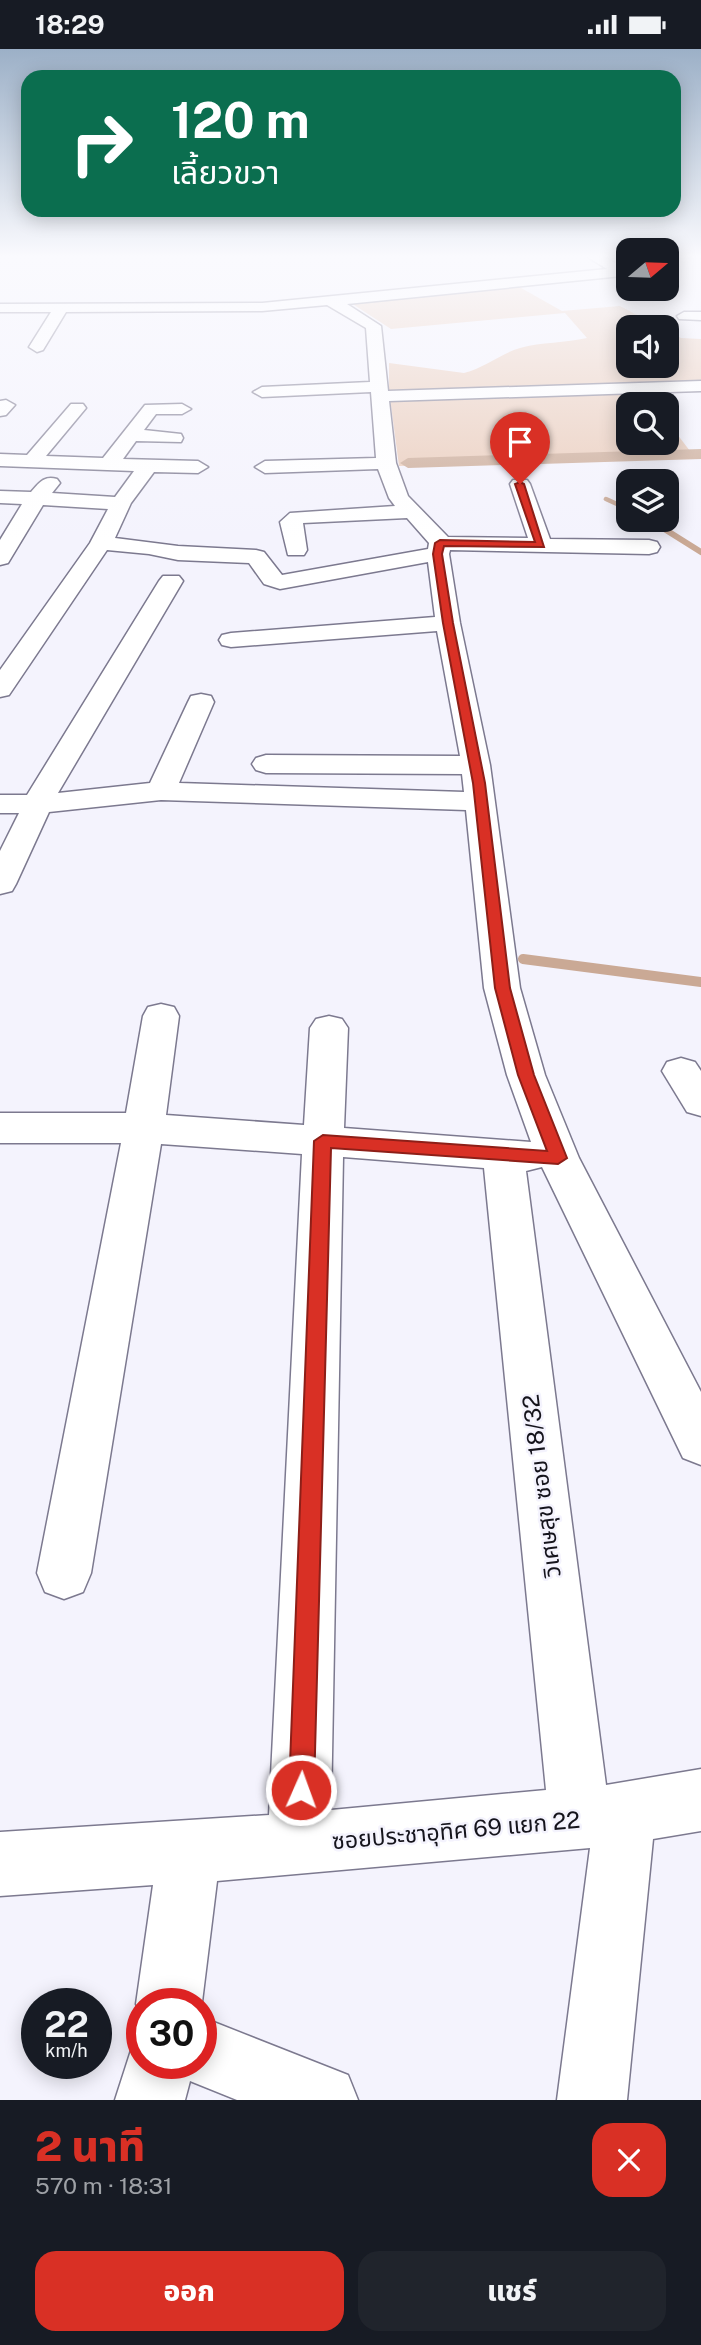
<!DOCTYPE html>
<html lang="th">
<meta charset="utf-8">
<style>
body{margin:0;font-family:"Public Sans","Noto Sans Thai",sans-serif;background:#20242c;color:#f1f3f6;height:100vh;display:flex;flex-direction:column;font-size:26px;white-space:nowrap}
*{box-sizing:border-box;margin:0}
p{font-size:23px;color:#9ea1a6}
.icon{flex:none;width:38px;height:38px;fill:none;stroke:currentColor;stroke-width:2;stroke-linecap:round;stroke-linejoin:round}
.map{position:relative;height:2051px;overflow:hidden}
.sheet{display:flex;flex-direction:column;background:#171b24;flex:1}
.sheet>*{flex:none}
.top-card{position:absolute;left:21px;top:21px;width:660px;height:147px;border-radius:21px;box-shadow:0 4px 18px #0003;background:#0b6e4f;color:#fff;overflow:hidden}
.needle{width:46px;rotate:71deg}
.fabs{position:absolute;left:616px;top:189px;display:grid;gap:14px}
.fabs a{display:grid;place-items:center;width:63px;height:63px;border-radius:14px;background:#171b24;box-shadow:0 4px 18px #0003;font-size:35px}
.speed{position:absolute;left:21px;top:1939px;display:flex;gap:14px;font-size:35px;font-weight:700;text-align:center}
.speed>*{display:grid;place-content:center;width:91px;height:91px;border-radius:50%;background:#171b24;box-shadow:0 4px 18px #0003;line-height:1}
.speed small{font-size:18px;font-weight:400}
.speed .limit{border:10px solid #d22;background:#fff;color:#111}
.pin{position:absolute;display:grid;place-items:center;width:60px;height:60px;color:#fff;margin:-72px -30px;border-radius:50% 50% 50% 0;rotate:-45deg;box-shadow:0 0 7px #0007}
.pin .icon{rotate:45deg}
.me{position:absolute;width:77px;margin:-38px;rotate:2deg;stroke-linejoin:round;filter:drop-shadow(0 0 5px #0008)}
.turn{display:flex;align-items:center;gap:24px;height:147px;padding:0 35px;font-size:32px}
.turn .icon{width:91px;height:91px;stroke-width:2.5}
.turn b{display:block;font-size:49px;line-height:60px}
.round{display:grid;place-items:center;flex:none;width:74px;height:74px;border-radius:21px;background:#20242c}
.head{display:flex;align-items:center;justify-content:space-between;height:119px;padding:0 35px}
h1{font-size:42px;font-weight:800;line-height:52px;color:#d93025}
.cta{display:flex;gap:14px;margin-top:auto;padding:14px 35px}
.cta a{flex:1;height:80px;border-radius:21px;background:#d93025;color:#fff;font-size:28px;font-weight:800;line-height:80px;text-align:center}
.cta a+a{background:#20242c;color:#f1f3f6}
.status{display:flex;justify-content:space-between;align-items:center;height:49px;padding:0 35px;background:#171b24;direction:ltr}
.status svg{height:19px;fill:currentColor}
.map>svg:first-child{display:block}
.green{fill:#eacbb9}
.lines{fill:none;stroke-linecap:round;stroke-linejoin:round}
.stream-far2{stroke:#caa995;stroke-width:4.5}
.stream-far1{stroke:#caa995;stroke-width:6}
.stream{stroke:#caa995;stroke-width:10}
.canal{fill:#caa995;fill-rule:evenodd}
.minor-casing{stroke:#7c798f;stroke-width:3}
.minor{fill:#fff;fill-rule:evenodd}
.route{fill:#d93025;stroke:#8d1f18;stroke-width:2}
.labels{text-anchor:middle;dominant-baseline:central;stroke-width:5;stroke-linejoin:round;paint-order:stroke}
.near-street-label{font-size:23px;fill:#15141c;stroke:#f4f3fd}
</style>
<div class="status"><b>18:29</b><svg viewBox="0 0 49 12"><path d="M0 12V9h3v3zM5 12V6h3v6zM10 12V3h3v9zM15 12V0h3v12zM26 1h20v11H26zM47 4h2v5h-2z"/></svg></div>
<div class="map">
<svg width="701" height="2051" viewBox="0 0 701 2051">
<rect width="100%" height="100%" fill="#f4f3fd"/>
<!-- green -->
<g class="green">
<path d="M514,235L562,262L620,257L660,278H628V317H667V282L681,289L701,290V333L404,345L389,341V314L464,324C484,319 500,305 520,299C541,293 566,294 587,289L565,264L391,280L348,252Z"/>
<polygon points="643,341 654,355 628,355 628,394 667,394 667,372 690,402 515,414 399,417 390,349"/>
</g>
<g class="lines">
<!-- stream-far2 -->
<polyline class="stream-far2" points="606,450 628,460"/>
<!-- stream-far1 -->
<polyline class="stream-far1" points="650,471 701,503"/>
<!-- stream -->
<polyline class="stream" points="523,910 701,933"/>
<!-- canal -->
<polygon class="canal" points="701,400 701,410 408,419 400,414 408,409"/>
<defs>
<g id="minor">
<path d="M586,207H602L627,220L628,224L622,227L347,255L381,277L388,342L701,332V342L389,352L396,414L408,447L448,488L528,489L510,435L513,431H527L530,435L550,490L649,491L657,493L660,498L657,503L649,505L450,501L449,505L460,574L490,716L520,939L545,1026L579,1109L701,1343V1416L683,1409L542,1118L526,1122L606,1736L701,1720V1782L653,1790L627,2051H557L590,1799L217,1832L201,1961V1955H142V1968L136,1955L153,1836L0,1847V1783L269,1766L302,1105L161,1095L91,1524L83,1543L64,1550L45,1543L37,1524L121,1094H0V1064H126L143,967L148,958L161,955L174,958L179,967L166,1066L304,1076L310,979L316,970L329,967L342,970L348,979L344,1079L531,1093L507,1026L484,939L466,761L161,751L49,763L16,835L12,842L0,845V802L19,764H0V746H27L159,532L163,527H179L183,532L58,744L150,734L188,653L191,647L201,645L211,647L214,653L179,734L464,743L462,725L266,724L256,721L252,715L256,709L266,706L460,707L437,582L231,598L222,596L219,591L222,586L231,584L435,568L428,513L280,540L264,535L249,514L178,511L149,505L107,501L9,646L0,648V621L90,494L108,460L43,456L8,514L0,516V491L22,455L0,454V442L31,443C39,434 44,426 57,430L60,434L52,444L115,448L134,422L0,417V405L27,406L71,355H83L86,359L46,407L103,409L145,356L182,355L191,360L182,365H156L144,381L181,385L183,389L181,393L136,392L123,410L198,412L208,418L198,424L154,423L131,454L115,489L178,497L256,501L264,503L282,526L428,500L429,494L407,469L303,474L307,501L304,506H288L280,473L290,464L395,457L389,449L378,420L265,424L255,418L265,412L376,409L371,343L262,348L253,343L262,338L370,333L366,279L327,256L262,262L66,263L43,301L37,303L29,298L51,263H0V255L262,254L607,220ZM343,1108L484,1119L546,1741L331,1761Z"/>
<polygon points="684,263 701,263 701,271 679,270 677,267"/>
<polygon points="6,351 15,356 6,366 0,367 0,352"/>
<polygon points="681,1009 695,1013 701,1022 701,1067 687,1063 662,1022 667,1013"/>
<polygon points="201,1968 348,2026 358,2051 237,2051 190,2032 185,2051 115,2051 135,1989 142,1987 142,2014 201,2014"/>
</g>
</defs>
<!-- minor casing -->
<use href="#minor" class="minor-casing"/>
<!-- minor -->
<use href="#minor" class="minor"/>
</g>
<!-- sky -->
<linearGradient id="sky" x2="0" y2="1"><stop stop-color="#9cb0c7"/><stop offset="0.42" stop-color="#fafafe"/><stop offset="1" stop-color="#fafafe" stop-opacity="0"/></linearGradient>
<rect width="701" height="494" fill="url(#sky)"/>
<!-- route -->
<polygon class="route" points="520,433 524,435 544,498 444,497 442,505 453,574 485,734 510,939 534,1026 567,1109 558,1115 331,1099 314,1741 310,1750 301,1754 292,1750 289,1741 314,1092 323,1086 547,1102 518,1026 495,939 473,734 443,574 433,505 435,494 440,491 535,493 515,435"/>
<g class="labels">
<!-- near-street labels -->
<g class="near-street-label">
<text transform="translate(541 1437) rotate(-97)">วิเศษสุข ซอย 18/32</text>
<text transform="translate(456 1781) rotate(-5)">ซอยประชาอุทิศ 69 แยก 22</text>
</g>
</g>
</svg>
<div class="fabs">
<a><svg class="needle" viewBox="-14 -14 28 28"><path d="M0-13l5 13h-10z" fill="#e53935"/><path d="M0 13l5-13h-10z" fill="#9ea1a6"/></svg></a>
<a><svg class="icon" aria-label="sound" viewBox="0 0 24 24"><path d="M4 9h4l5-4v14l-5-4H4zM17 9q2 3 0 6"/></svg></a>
<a><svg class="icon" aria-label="search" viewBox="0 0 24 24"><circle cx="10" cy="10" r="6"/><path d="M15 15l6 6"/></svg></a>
<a><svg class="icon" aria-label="layers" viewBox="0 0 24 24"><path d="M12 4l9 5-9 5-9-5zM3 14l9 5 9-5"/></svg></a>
</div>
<div class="speed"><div>22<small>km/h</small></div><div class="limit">30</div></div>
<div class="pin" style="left:520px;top:435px;background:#d93025"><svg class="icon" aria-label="arrive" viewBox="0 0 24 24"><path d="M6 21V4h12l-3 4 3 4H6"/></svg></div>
<svg class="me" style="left:301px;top:1741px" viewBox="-20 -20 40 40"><circle r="17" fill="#d93025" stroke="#fff" stroke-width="3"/><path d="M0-11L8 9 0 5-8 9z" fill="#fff"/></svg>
<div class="top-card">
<div class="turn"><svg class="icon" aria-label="right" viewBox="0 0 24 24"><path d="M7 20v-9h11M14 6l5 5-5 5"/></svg><div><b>120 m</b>เลี้ยวขวา</div></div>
</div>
</div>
<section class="sheet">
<div class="head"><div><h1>2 นาที</h1><p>570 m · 18:31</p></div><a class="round" style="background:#d93025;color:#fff"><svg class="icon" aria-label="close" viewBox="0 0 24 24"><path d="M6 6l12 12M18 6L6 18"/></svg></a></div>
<div class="cta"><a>ออก</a><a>แชร์</a></div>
</section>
